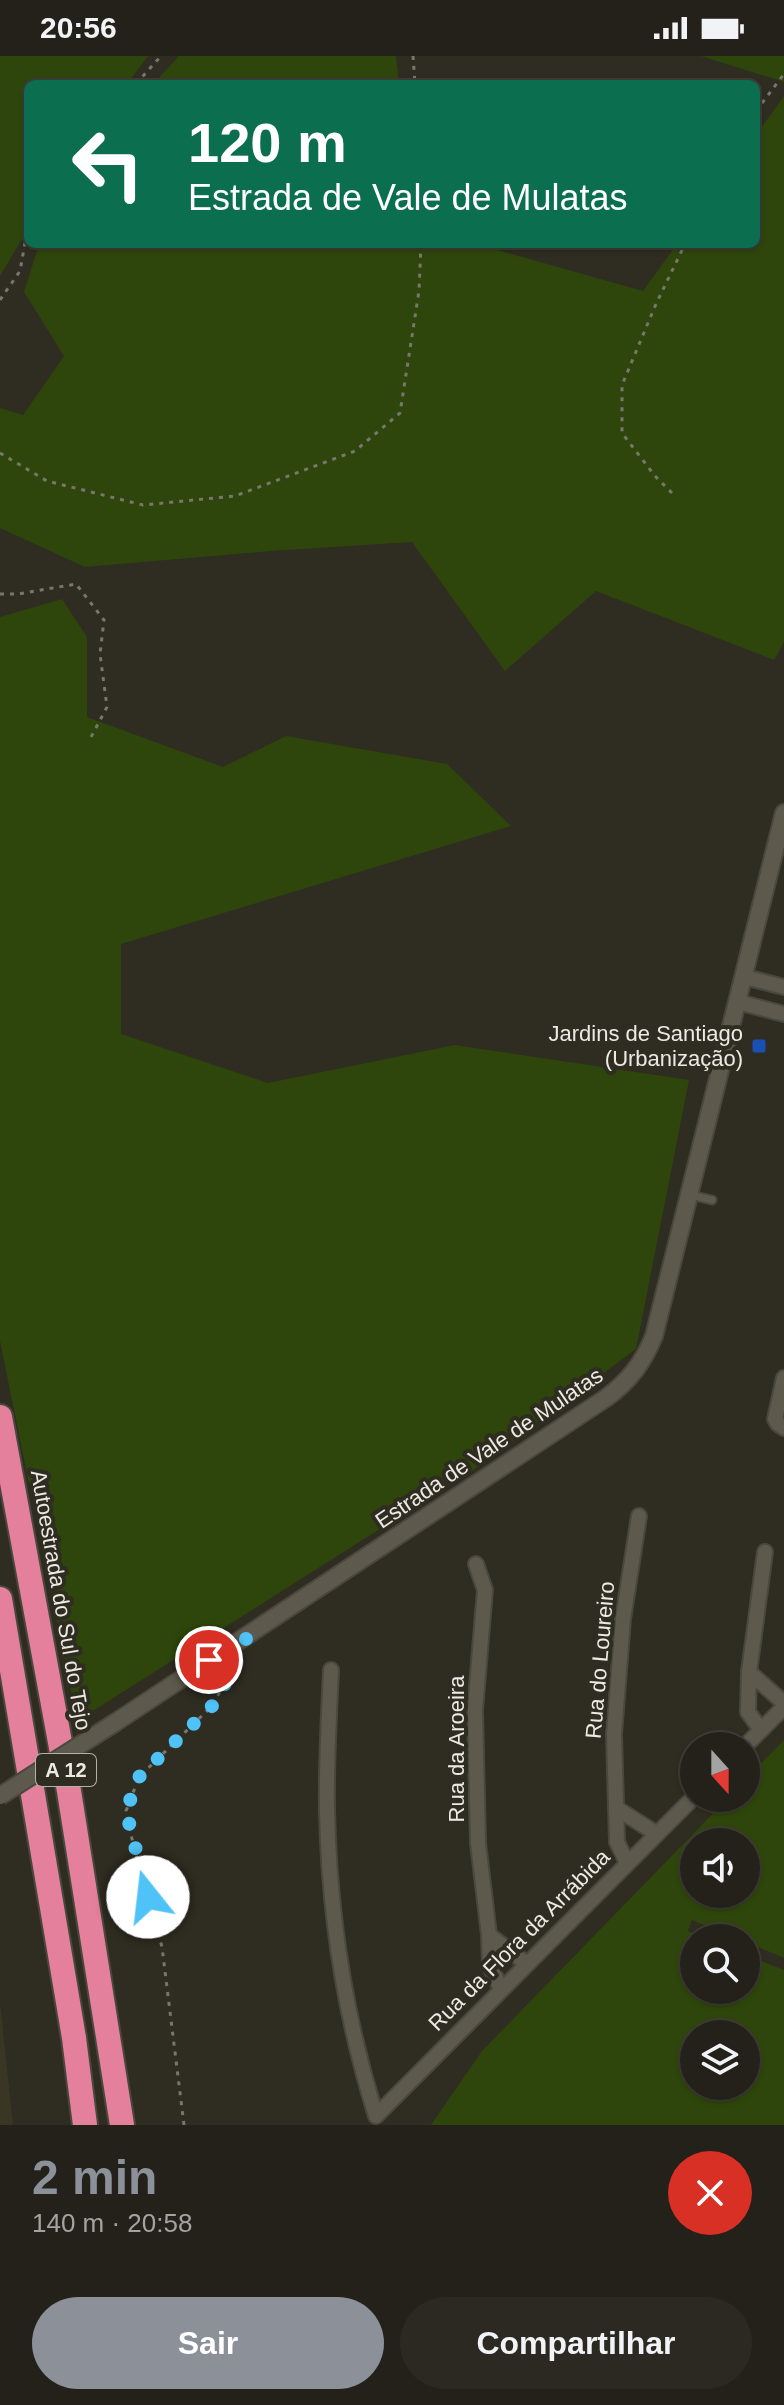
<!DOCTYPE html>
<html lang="pt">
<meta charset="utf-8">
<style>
body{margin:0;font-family:Arial,sans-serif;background:#2b2922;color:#f1f3f6;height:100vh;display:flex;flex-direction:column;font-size:30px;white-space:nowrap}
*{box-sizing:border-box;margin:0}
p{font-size:26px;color:#a3a3a2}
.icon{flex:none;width:44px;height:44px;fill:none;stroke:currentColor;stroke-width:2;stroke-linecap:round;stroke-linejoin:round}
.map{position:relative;height:2069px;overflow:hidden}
.drawer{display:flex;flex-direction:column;background:#232119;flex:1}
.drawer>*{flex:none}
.top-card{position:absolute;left:24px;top:24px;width:736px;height:168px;border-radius:12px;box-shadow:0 2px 6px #0004,0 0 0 2px #403e38;background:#0b6e4f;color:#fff;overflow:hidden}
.needle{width:52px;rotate:159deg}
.buttons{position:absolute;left:680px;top:1676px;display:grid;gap:16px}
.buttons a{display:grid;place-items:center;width:80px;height:80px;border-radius:50%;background:#232119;box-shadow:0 2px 6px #0004,0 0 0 2px #403e38;font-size:40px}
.pin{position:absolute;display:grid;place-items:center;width:68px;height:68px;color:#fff;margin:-34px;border:4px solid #fff;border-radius:50%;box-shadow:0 2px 8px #0007}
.me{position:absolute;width:88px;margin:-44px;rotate:344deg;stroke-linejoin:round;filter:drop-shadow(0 0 6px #0008)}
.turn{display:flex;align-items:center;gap:28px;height:168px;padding:0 32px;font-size:36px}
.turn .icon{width:104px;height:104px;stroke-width:2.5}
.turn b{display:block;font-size:56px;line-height:68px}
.round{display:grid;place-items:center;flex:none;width:84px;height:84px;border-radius:42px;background:#2b2922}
.summary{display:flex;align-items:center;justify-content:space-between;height:136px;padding:0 32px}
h1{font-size:48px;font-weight:600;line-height:60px;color:#8c9099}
.cta{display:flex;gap:16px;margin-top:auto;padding:16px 32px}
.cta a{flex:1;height:92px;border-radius:48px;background:#8c9099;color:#fff;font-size:32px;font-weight:600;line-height:92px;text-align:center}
.cta a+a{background:#2b2922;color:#f1f3f6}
.status{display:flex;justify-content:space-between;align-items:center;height:56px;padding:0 40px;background:#232119;direction:ltr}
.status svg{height:22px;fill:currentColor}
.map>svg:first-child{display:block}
.built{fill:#3a3624}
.green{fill:#2e460c;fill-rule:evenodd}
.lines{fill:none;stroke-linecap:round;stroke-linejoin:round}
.service-casing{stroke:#4a483e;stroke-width:11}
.minor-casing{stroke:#4a483e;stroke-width:18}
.tertiary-casing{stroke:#4a483e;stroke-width:20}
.motorway-casing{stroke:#4a483e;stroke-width:28}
.path{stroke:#79766d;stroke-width:3;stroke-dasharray:4 6;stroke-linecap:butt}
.service{stroke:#5d5a4d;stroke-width:7}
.minor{stroke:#5d5a4d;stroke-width:14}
.tertiary{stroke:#5d5a4d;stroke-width:16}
.motorway{stroke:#e4809c;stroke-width:24}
.tertiary-bridge-casing{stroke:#4a483e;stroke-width:20;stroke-linecap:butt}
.tertiary-bridge{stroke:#5d5a4d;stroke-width:16}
.route{stroke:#4fc3f7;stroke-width:14;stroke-dasharray:0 25.2}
.transit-dot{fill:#1a4fb4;stroke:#2f2c21;stroke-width:3}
.labels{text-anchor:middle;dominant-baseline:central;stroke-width:8;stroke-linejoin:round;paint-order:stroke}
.shield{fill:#2f2c21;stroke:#b3b1a9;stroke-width:2}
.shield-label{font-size:20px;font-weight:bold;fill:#eceae3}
.poi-label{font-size:22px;fill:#eceae3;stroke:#2f2c21;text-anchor:end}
.street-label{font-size:22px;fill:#eceae3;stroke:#2f2c21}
</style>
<div class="status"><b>20:56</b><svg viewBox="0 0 49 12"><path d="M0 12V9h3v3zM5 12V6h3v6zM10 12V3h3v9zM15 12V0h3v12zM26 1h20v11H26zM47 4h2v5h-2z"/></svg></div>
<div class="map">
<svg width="784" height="2069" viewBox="0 0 784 2069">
<rect width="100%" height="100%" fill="#2f2c21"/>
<!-- built -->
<polygon class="built" points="0,1946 13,2069 0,2069"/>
<!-- green -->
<g class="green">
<polygon points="0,0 148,0 127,28 28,28 28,173 0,220"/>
<polygon points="179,0 396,0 399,28 153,28"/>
<polygon points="701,0 784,0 784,26"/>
<polygon points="784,40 784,586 774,604 596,535 505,615 412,486 270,495 85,511 0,472 0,352 23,359 64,300 24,236 39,188 476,188 643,235 677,188 756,188 756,79"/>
<polygon points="62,543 87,581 87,661 223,711 286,680 447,708 511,770 121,888 121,978 268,1027 455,989 689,1024 636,1293 476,1412 77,1665 0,1285 0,561"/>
<path d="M784,1684V1902L746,1886V1882H736L692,1864L688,1875L705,1882H694V1934H746V1899L784,1914V2069H431L482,1995L728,1742H746V1723ZM746,1786V1838H694V1786ZM746,1978V2030H694V1978Z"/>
</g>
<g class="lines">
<defs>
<polyline id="service" points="690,1139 712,1144"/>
<g id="minor">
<polyline points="745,921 784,931"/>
<polyline points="738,946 784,958"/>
<polyline points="784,1322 775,1363 778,1368 784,1372"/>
<polyline points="476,1508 485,1534 475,1654 478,1787 489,1879 490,1910 501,1933"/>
<path d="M331,1614C329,1661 326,1708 327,1754C329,1858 345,1961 376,2060L694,1741"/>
<polyline points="749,1616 784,1647"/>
<polyline points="761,1674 748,1656 749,1616 765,1496"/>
<polyline points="745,1690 784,1651"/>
<polyline points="616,1752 657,1778"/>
<polyline points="627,1807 617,1786 614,1678 623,1563 639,1460"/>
<polyline points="489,1879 527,1908"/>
</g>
<path id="tertiary" d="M116,1666L606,1342C629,1325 643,1307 654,1280L784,757"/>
<g id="motorway">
<polyline points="0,1361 69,1735 122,2069"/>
<polyline points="0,1543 74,1982 85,2069"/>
</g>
</defs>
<!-- service casing -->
<use href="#service" class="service-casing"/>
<!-- minor casing -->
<use href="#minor" class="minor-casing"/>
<!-- tertiary casing -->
<use href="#tertiary" class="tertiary-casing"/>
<!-- motorway casing -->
<use href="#motorway" class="motorway-casing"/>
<!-- path -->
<g class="path">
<polyline points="413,0 415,28"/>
<polyline points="136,28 161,0"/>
<polyline points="756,55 784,18"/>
<polyline points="0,244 20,215 28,170"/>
<polyline points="0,397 47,425 143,449 235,440 355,395 400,357 419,235 421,188"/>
<polyline points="672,437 655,420 622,377 622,329 656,248 685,188"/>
<polyline points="0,538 18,538 76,528 104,564 100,598 107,651 90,683"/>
<polyline points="184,2069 162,1891 134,1792 126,1755 139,1721 212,1650 236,1607"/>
</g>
<!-- service -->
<use href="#service" class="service"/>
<!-- minor -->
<use href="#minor" class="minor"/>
<!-- tertiary -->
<use href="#tertiary" class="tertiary"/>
<!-- motorway -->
<use href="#motorway" class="motorway"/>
<defs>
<polyline id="tertiary-bridge" points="0,1740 116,1666"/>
</defs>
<!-- tertiary-bridge casing -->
<use href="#tertiary-bridge" class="tertiary-bridge-casing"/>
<!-- tertiary-bridge -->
<use href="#tertiary-bridge" class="tertiary-bridge"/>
</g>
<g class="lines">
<!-- route -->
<polyline class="route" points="148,1841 126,1755 139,1721 212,1650 234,1612 248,1578 209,1604"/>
</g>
<!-- markers -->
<rect class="transit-dot" x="751" y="982" width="16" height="16" rx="4"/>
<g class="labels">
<!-- shield labels -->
<rect class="shield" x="36" y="1698" width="60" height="32" rx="6"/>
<g class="shield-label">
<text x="66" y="1714">A 12</text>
</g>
<!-- poi labels -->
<g class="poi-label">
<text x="743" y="977">Jardins de Santiago<tspan x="743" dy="25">(Urbanização)</tspan></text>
</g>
<!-- street labels -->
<g class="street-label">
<text transform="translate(489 1392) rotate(-34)">Estrada de Vale de Mulatas</text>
<text transform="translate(61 1544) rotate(80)">Autoestrada do Sul do Tejo</text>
<text transform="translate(600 1604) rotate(-85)">Rua do Loureiro</text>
<text transform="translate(456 1693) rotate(-90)">Rua da Aroeira</text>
<text transform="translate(519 1884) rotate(-45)">Rua da Flora da Arrábida</text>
</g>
</g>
</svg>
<div class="buttons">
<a><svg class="needle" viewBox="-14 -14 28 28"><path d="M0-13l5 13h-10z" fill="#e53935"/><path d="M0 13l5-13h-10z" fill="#a3a3a2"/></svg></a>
<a><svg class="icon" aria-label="sound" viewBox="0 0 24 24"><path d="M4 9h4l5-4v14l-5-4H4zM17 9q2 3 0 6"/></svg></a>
<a><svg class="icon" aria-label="search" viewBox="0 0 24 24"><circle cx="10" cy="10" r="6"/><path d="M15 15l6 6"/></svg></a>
<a><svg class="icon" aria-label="layers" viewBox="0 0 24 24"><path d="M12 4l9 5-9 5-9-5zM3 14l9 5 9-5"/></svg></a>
</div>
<div class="pin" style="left:209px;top:1604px;background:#d93025"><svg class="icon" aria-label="arrive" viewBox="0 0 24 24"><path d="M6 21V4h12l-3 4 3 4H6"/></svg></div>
<svg class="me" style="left:148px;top:1841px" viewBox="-20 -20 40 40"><circle r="19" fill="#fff"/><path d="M0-13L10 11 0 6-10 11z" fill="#4fc3f7"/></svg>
<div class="top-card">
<div class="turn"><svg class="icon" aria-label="left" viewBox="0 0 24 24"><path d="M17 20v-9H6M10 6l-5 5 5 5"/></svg><div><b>120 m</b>Estrada de Vale de Mulatas</div></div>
</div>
</div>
<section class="drawer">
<div class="summary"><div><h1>2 min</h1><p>140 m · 20:58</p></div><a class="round" style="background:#d93025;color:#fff"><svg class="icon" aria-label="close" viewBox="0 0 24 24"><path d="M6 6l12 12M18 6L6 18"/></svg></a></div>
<div class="cta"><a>Sair</a><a>Compartilhar</a></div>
</section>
